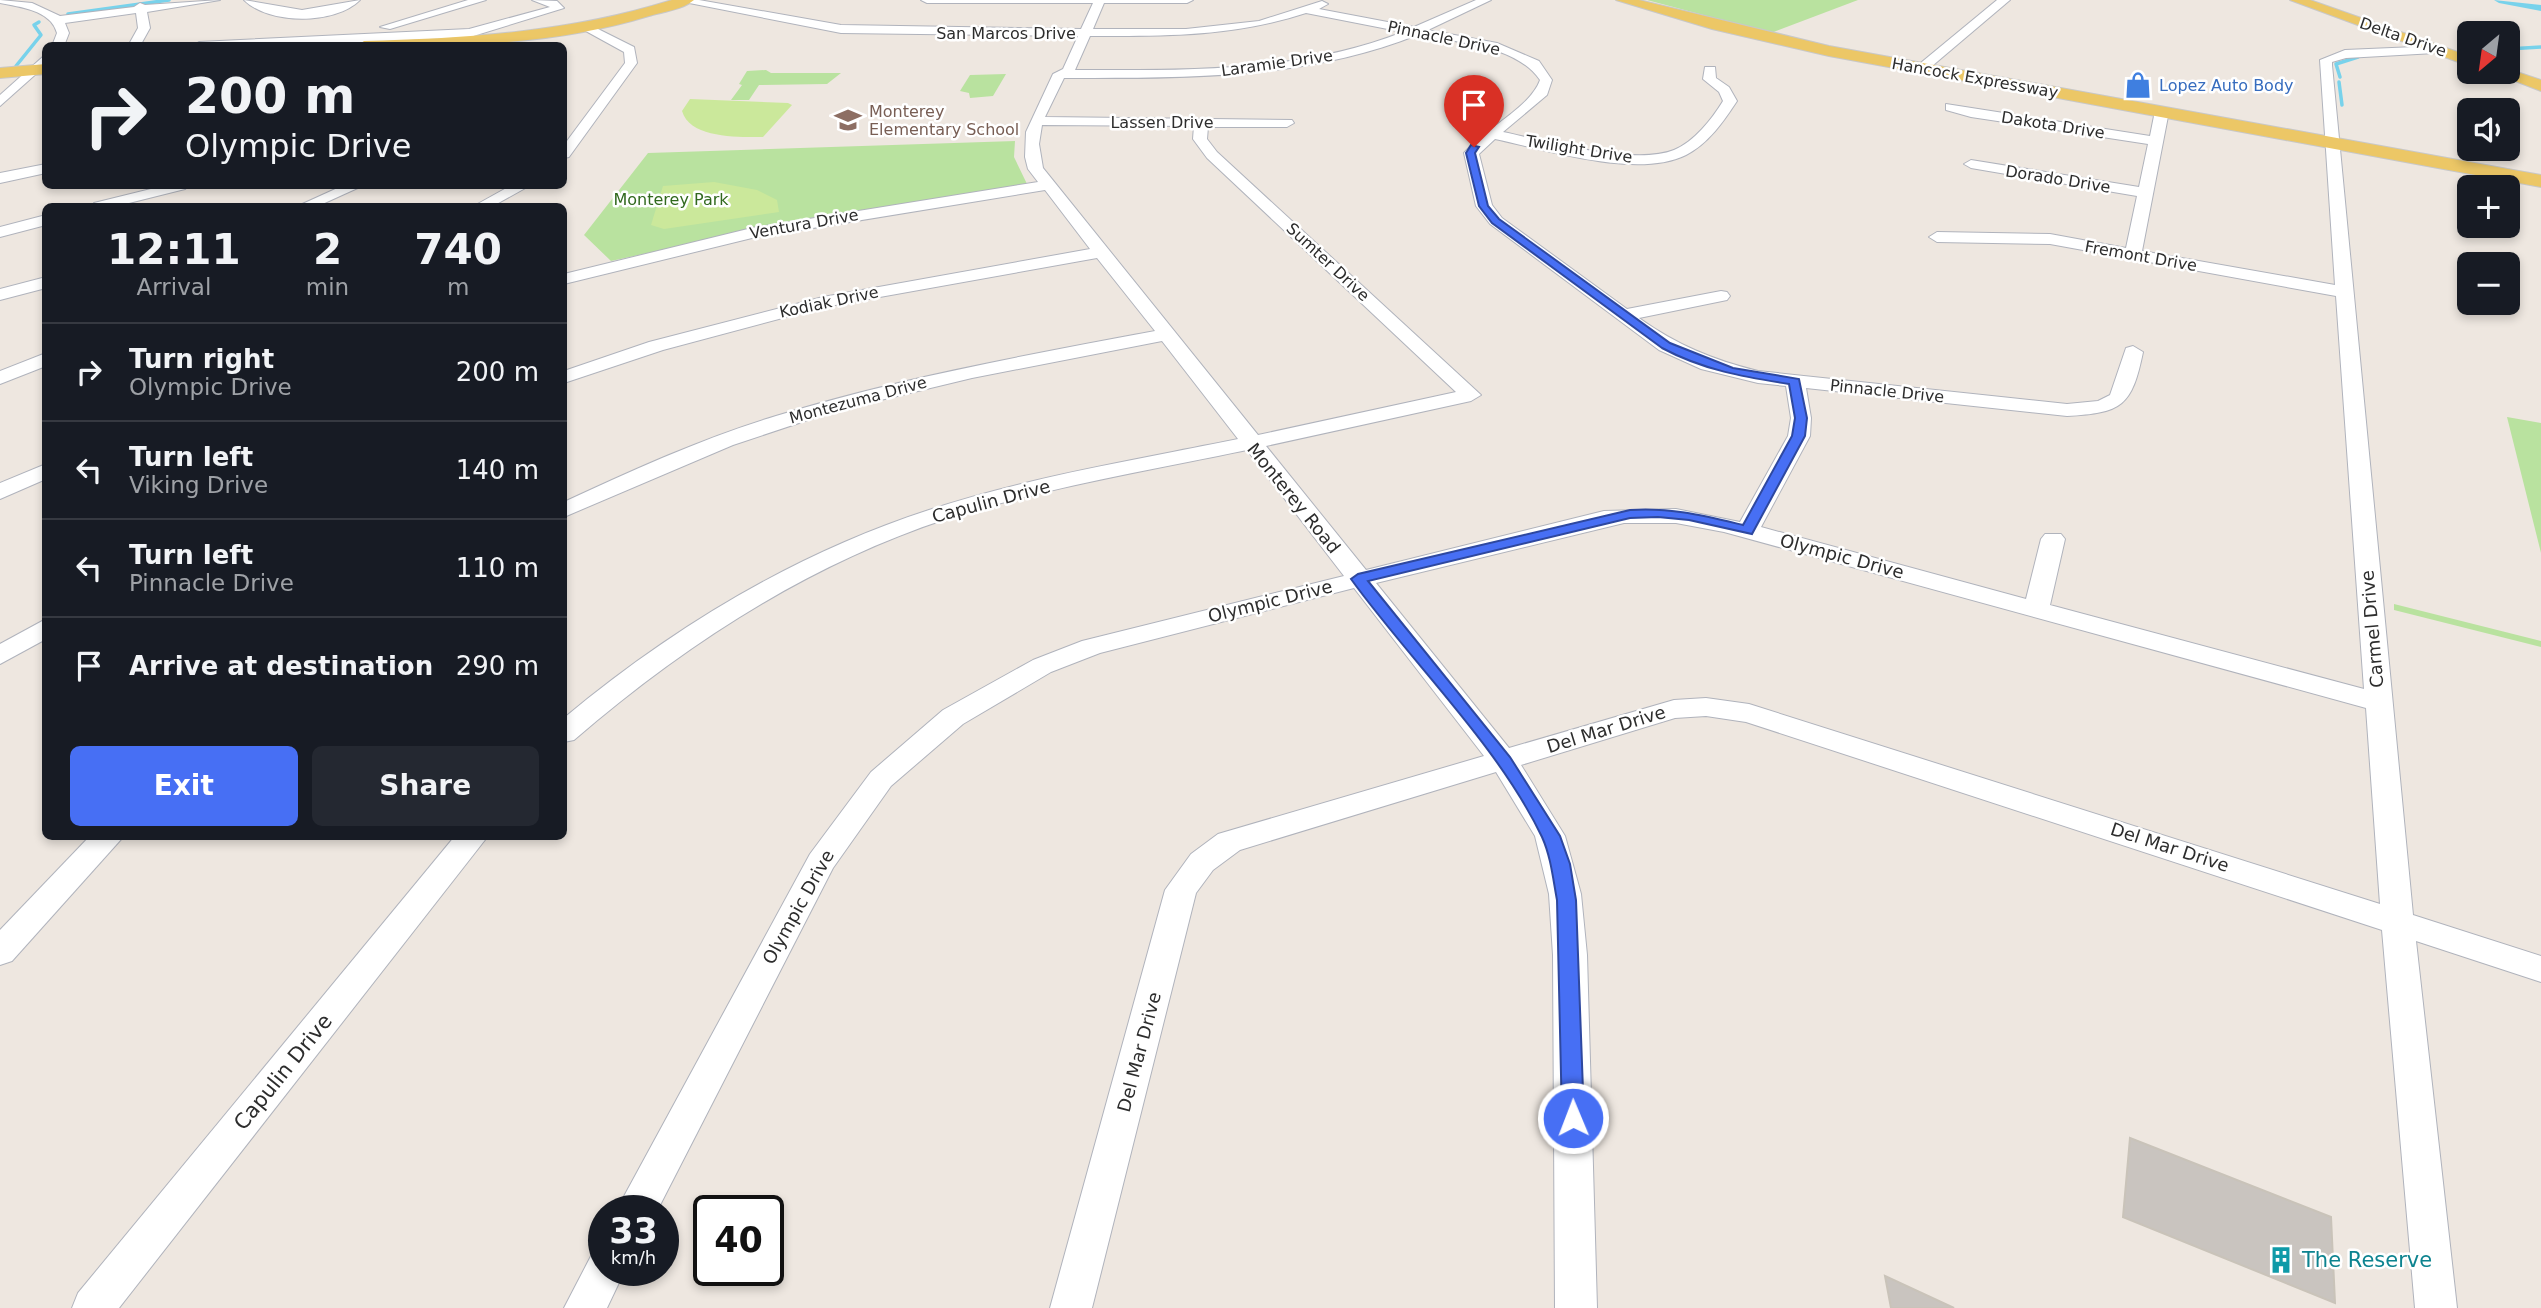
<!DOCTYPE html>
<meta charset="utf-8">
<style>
body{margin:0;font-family:"DejaVu Sans",sans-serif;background:#242831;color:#f1f3f6;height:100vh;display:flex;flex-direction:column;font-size:26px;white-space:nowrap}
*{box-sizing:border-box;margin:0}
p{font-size:23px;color:#9ea1a6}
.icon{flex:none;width:38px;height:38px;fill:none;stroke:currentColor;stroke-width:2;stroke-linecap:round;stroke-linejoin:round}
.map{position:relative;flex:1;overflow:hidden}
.drawer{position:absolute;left:42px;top:203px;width:525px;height:637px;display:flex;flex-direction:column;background:#171b24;border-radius:10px;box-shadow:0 4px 10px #0003}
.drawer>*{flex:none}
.hud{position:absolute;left:42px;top:42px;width:525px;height:147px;border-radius:10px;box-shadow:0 4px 10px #0003;background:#171b24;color:#f1f3f6;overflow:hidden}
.needle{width:46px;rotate:209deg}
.fabs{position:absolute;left:2457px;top:21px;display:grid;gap:14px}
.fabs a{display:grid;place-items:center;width:63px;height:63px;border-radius:10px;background:#171b24;box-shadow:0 4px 10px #0003;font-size:35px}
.speed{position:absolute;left:588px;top:1195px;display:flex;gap:14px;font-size:35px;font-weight:700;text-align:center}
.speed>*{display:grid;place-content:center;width:91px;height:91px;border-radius:50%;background:#171b24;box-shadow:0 4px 10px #0003;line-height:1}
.speed small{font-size:18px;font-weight:400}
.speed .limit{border:4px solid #111;border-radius:10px;background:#fff;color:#111}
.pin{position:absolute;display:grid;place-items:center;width:60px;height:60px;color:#fff;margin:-72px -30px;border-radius:50% 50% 50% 0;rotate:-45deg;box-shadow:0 0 7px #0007}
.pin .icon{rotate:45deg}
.me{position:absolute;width:77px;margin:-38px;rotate:359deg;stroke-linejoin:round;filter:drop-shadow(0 0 5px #0008)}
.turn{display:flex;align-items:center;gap:24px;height:147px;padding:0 28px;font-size:32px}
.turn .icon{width:91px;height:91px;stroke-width:2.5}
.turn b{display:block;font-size:49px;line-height:60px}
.eta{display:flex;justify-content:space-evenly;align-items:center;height:119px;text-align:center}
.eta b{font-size:42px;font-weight:700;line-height:49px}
.button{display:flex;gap:14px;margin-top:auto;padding:14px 28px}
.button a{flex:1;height:80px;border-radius:10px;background:#476ff4;color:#fff;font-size:28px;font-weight:700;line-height:80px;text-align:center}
.button a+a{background:#242831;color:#f1f3f6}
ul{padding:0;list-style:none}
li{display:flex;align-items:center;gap:21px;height:98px;padding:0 28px;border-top:2px solid #363941}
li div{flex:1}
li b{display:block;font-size:26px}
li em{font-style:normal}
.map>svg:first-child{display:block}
.green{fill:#b9e29f}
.pitch{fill:#cbe89b}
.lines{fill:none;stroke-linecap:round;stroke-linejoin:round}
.stream{stroke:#78d2eb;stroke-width:3.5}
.canal{fill:#78d2eb;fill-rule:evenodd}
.building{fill:#c9c4bf;stroke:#c9c3b9;stroke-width:2}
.minor-casing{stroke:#b0b3bc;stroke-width:2}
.major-casing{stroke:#c8c8c8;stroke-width:2}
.minor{fill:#fff;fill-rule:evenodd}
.major{fill:#ecc766;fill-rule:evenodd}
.route{fill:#476ff4;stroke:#2e489f;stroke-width:2}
.labels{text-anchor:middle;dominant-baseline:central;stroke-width:5;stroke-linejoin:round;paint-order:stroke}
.far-street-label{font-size:16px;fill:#2d2d2d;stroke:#fff}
.far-shop-label{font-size:16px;fill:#366cbe;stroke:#fff;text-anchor:start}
.far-education-label{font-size:16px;fill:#785e54;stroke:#fff;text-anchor:start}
.far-park-label{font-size:16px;fill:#31691e;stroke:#fff}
.street-label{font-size:18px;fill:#2d2d2d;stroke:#fff}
.near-street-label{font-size:21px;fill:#2d2d2d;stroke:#fff}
.near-culture-label{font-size:21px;fill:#0d838f;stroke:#fff;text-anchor:start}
</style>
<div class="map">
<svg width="2541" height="1308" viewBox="0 0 2541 1308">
<rect width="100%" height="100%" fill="#eee7e0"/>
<!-- green -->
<g class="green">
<polygon points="1647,0 1858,0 1771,33"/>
<polygon points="766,70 771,73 841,73 827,84 759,85 749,100 731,100 742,85 739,84 747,71"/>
<polygon points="1006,74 993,96 970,98 969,93 960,91 970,75"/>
<polygon points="1015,141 1014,157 1027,184 1022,186 815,217 611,261 584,235 648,153"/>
<polygon points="2507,417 2541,423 2541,553"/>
<polygon points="2394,604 2541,641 2541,647 2394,610"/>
</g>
<!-- pitch -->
<g class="pitch">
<path d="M690,99L788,103L792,105L763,137C740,137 690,139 682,111Z"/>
<polygon points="714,182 757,190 777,200 779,212 664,229 651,225 663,186"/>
</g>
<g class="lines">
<!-- stream -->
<g class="stream">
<polyline points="68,14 169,0"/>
<polyline points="2508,49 2541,47"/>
<polyline points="2461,52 2469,51"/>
<polyline points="16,66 41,35 34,25 39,22"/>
<polyline points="2340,77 2336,64 2358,57"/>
<polyline points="2339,82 2342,105"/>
</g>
<!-- canal -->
<polygon class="canal" points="2494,0 2541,5 2541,11 2499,3"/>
</g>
<!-- building -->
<g class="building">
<polygon points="2130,1138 2331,1217 2335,1303 2123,1217"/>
<polygon points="1885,1276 1954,1308 1891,1308"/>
</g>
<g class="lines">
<defs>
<g id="minor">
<path d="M0,0L32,3L60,16L134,7L140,3L145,5L220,0L147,12L150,28L140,46H128L138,28L136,13L65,23L69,33L64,46H52L57,33C51,10 20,7 0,3Z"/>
<path d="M244,0L302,10L360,0C335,25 269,25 244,0Z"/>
<polygon points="468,0 486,0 390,29 380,27"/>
<polygon points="532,0 557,1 564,8 470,37 285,46 193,46 199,42 469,29 550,7"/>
<path d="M674,0H699L841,25L1081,29L1093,3H927L921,0H1193L1187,3H1104L1093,29H1186L1259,21L1322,1L1328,4L1319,9L1414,27L1476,0H1491L1428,30L1497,43L1539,61L1552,80L1547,95L1503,132C1546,141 1634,166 1674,150C1694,142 1712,119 1723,101L1719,92L1703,79L1705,67H1715L1716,78L1729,87L1737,101C1724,121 1708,144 1686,155C1638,179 1546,150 1495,139L1479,154L1492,205L1502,218L1627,309L1721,291L1727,292L1730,296L1727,300L1639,318C1677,345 1713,360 1758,371L2067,404L2098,401L2110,395L2126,348L2133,346L2143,352C2132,406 2122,413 2067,416L1806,388L1811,418L1810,436L1761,527L2026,599L2041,539L2045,534H2061L2065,539L2050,605L2364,689L2336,296L2050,244L1937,242L1929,237L1937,232L2050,234L2126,248L2137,196L1971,168L1964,164L1971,160L2139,187L2148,144L1971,117L1946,110V104L2150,136L2155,111L2162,107L2169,111L2142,251L2335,285L2320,60L2345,50L2439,46L2441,49L2435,53L2346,58L2332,62V65L2413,915L2541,956V982L2416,941L2457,1308H2415L2382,930L1746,722L1706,716L1675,718L1521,765L1565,836L1581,894L1587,955L1597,1308H1555L1553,955L1549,894L1535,836L1496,772L1240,850L1213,870L1196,893L1092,1308H1050L1165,890L1191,854L1218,834L1484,756L1354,588L1100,653L1051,672L963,724L891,786L833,868L657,1211H616L810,854L871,772L943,710L1033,660L1082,641L1344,576L1247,450C1146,471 1044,488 946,519C807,565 684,645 574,740L564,742V718C672,628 794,554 929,510C1029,477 1135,460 1238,439L1162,341L972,378L835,411L733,445L564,517V502C633,470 703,438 776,416C900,378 1027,355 1155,331L1097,258L824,307L663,350L564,383V371L649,342L823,297L1090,249L1045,190L752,238L564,284V274L752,228L1038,182L1028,169L1025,157L1026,132L1053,74L1063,69L1078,36L841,33ZM1306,13L1403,32C1300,73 1184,70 1075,70L1090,36C1166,36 1233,37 1306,13ZM1417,35C1456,42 1516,45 1540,80C1530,108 1483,130 1464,153L1476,206L1490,224L1659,350L1701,369L1758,383L1786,386L1791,418L1788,436L1740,522L1676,509L1604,511L1366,570L1266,446L1471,401L1481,395L1217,152L1207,139L1208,127H1287L1294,123L1292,120L1045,117L1064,78C1182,78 1305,80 1417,35ZM1042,125L1194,126L1193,139L1207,158L1456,392L1258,435L1043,168L1039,144ZM1624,523H1676L1724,532L2366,708L2380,904L1749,704L1706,698L1674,700L1509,748L1376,583Z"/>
<polygon points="1997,0 2010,0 1925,72 1917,72 1917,66"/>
<polygon points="588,24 634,47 637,63 569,157 564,158 564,145 625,63 624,52 584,30 582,28"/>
<polygon points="46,54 46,65 0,106 0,95"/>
<polygon points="46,164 46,173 0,183 0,173"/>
<polygon points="163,186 188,186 185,189 117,206 92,206 94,203"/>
<polygon points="342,186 362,186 318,206 298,206"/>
<polygon points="510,186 529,186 493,206 474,206"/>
<polygon points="46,215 46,225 0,237 0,227"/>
<polygon points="46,277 46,288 0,300 0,289"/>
<polygon points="46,353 46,366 0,384 0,371"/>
<polygon points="46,464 46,479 0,499 0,483"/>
<polygon points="46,619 46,639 0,664 0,644"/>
<polygon points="90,836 124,836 12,961 0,965 0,930"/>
<polygon points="455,836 488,836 119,1308 72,1308 78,1293"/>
<polygon points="604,1251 604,1270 625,1270 607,1308 564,1308 591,1256"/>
</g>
<g id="major">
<path d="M672,0H694C684,9 663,12 649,16C551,46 458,46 357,46L364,41C470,38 571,32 672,0Z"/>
<polygon points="1616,0 1639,0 1829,46 2541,175 2541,187 1829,56 1712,29"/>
<polygon points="2290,0 2310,0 2469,56 2469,66"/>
<polygon points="46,64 46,74 0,78 0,68"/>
<polygon points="2508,69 2541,80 2541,91 2492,72 2508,72"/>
</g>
</defs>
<!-- minor casing -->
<use href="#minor" class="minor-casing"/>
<!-- major casing -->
<use href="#major" class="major-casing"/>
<!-- minor -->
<use href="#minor" class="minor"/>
<!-- major -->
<use href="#major" class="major"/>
</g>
<!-- route -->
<path class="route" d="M1471,145L1479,147L1475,153L1488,206L1499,219L1670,343L1733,368L1799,379L1807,418L1805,436L1752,534L1689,520L1658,517L1630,518L1368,581L1510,757L1560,836L1570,864L1576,900L1584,1118L1581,1125L1573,1128L1565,1125L1562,1118L1557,900C1553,879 1551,857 1542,837C1498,745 1411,662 1351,579L1358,574L1630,510C1670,507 1705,516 1743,525L1792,436L1795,418L1789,384C1744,377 1703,370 1662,348L1492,223L1479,206L1466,153Z"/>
<!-- icons -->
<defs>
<symbol id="shop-bare" viewBox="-9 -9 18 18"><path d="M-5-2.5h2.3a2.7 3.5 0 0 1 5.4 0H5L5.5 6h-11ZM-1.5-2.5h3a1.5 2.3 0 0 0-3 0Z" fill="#3f7fe0" stroke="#fff" stroke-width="2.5" paint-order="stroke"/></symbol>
<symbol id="school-bare" viewBox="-9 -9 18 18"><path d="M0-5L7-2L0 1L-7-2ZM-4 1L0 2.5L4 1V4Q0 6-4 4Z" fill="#8d6e63" stroke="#fff" stroke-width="2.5" paint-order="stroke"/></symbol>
<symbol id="building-bare" viewBox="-9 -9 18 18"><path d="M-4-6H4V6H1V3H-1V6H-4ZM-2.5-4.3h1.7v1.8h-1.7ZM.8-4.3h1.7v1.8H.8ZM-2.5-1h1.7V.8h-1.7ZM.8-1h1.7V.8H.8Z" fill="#0f9aa8" stroke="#fff" stroke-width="2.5" paint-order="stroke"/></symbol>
</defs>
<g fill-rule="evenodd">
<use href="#shop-bare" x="2119" y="66" width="38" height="38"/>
<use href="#school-bare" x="829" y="101" width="38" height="38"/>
<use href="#building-bare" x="2262" y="1241" width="38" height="38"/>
</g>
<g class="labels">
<!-- far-street labels -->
<g class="far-street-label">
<text x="1006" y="33">San Marcos Drive</text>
<text transform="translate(2403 37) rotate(19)">Delta Drive</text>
<text transform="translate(1444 38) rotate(12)">Pinnacle Drive</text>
<text transform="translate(1277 63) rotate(-8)">Laramie Drive</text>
<text transform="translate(1975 78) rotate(10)">Hancock Expressway</text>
<text x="1162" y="122">Lassen Drive</text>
<text transform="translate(2053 125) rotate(9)">Dakota Drive</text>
<text transform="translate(1579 149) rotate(9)">Twilight Drive</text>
<text transform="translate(2058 179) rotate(9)">Dorado Drive</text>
<text transform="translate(804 224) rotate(-10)">Ventura Drive</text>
<text transform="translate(2141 256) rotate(10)">Fremont Drive</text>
<text transform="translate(1328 262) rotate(43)">Sumter Drive</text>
<text transform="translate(829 302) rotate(-12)">Kodiak Drive</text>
<text transform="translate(1887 391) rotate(6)">Pinnacle Drive</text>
<text transform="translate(858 400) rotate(-15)">Montezuma Drive</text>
</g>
<!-- far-shop labels -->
<g class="far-shop-label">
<text x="2159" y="85">Lopez Auto Body</text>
</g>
<!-- far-education labels -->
<g class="far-education-label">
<text x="869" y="111">Monterey<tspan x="869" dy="18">Elementary School</tspan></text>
</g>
<!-- far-park labels -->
<g class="far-park-label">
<text x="671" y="199">Monterey Park</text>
</g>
<!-- street labels -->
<g class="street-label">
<text transform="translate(1294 498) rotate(51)">Monterey Road</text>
<text transform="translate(991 501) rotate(-15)">Capulin Drive</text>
<text transform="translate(1842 556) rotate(15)">Olympic Drive</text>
<text transform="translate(1270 601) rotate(-14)">Olympic Drive</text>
<text transform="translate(2372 629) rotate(-95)">Carmel Drive</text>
<text transform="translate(1606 729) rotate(-17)">Del Mar Drive</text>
<text transform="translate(2170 847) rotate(18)">Del Mar Drive</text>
<text transform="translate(798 907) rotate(-61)">Olympic Drive</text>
<text transform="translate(1139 1052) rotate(-75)">Del Mar Drive</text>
</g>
<!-- near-street labels -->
<g class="near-street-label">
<text transform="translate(283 1072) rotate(-51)">Capulin Drive</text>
</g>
<!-- near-culture labels -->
<g class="near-culture-label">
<text x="2302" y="1260">The Reserve</text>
</g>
</g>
</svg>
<div class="fabs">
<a><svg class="needle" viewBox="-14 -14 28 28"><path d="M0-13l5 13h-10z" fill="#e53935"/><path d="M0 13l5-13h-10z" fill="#9ea1a6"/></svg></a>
<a><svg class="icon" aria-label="sound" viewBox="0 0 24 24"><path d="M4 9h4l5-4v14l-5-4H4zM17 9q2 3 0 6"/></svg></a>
<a>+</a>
<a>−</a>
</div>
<div class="speed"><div>33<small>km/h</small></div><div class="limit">40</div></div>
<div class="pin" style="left:1474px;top:147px;background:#d93025"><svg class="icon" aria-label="arrive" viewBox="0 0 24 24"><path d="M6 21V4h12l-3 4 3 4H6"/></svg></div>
<svg class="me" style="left:1573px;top:1118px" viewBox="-20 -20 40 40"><circle r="17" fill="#476ff4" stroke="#fff" stroke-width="3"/><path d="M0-11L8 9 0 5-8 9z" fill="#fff"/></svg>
<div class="hud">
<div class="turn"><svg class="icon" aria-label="right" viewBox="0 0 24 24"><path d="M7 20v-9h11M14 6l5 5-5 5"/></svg><div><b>200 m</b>Olympic Drive</div></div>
</div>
<section class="drawer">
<div class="eta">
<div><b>12:11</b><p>Arrival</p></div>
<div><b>2</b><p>min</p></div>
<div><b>740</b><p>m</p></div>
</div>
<ul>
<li><svg class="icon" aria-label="right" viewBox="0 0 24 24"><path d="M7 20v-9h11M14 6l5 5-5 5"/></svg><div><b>Turn right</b><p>Olympic Drive</p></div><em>200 m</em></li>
<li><svg class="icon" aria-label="left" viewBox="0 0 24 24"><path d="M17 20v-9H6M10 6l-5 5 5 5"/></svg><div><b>Turn left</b><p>Viking Drive</p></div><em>140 m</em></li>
<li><svg class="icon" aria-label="left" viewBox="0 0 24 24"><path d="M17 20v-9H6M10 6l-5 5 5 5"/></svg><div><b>Turn left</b><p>Pinnacle Drive</p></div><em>110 m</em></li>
<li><svg class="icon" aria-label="arrive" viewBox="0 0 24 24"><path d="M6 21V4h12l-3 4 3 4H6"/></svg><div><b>Arrive at destination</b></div><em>290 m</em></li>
</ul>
<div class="button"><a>Exit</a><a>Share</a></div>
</section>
</div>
